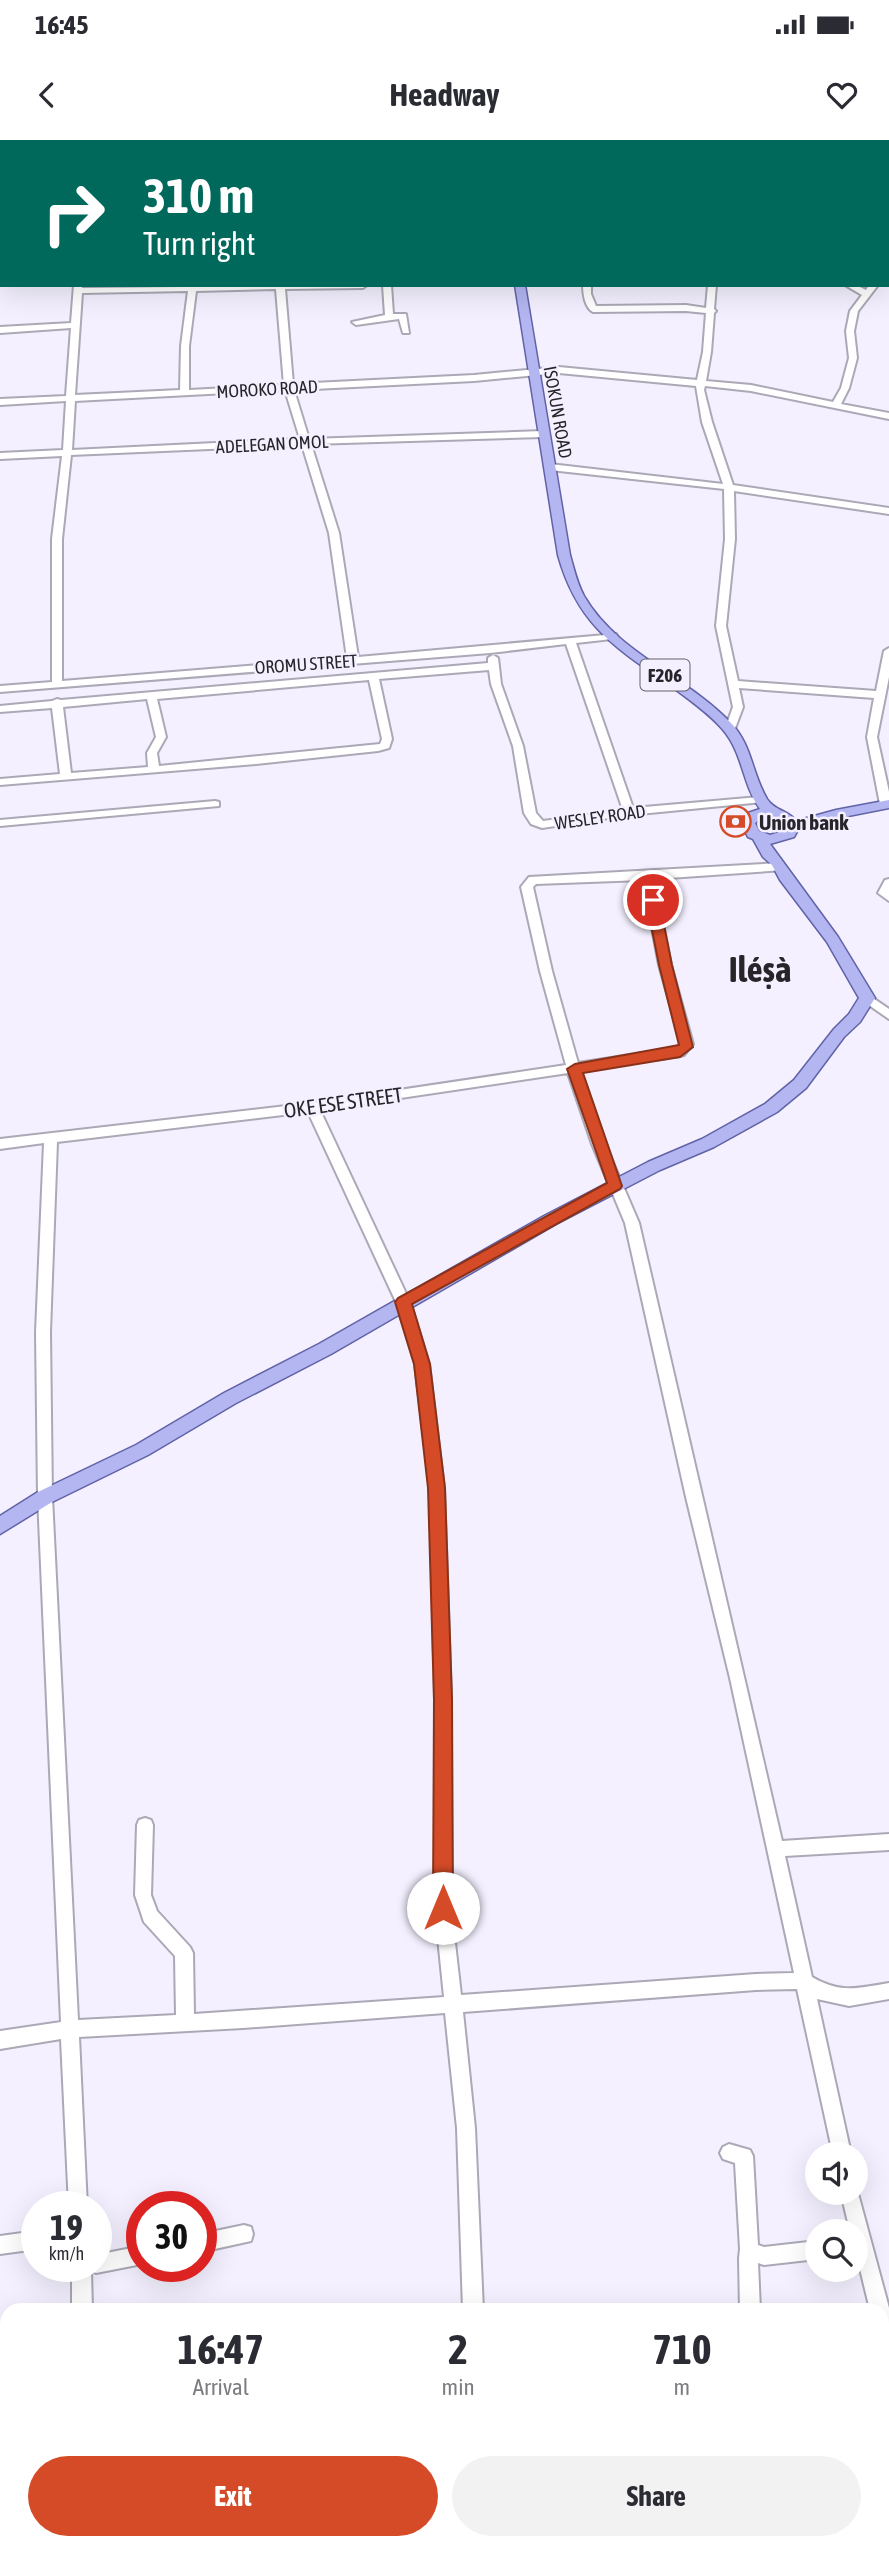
<!DOCTYPE html>
<meta charset="utf-8">
<style>
body{margin:0;font-family:"Asap Condensed",sans-serif;background:#f2f2f3;color:#2b2b33;height:100vh;display:flex;flex-direction:column;font-size:26px;white-space:nowrap}
*{box-sizing:border-box;margin:0}
p{font-size:23px;color:#7c7c81}
.icon{flex:none;width:38px;height:38px;fill:none;stroke:currentColor;stroke-width:2;stroke-linecap:round;stroke-linejoin:round}
.map{position:relative;flex:1;overflow:hidden}
.drawer{position:absolute;left:0px;top:2163px;width:889px;height:247px;display:flex;flex-direction:column;background:#fff;border-radius:21px 21px 0 0;box-shadow:0 7px 28px #0002}
.drawer>*{flex:none}
.guide{position:absolute;left:0px;top:0px;width:889px;height:147px;box-shadow:0 7px 28px #0002;background:#00695c;color:#fff;overflow:hidden}
.tools{position:absolute;left:805px;top:2002px;display:grid;gap:14px}
.tools a{display:grid;place-items:center;width:63px;height:63px;border-radius:50%;background:#fff;box-shadow:0 7px 28px #0002;font-size:35px}
.speed{position:absolute;left:21px;top:2051px;display:flex;gap:14px;font-size:35px;font-weight:700;text-align:center}
.speed>*{display:grid;place-content:center;width:91px;height:91px;border-radius:50%;background:#fff;box-shadow:0 7px 28px #0002;line-height:1}
.speed small{font-size:18px;font-weight:400}
.speed .limit{border:10px solid #d22;background:#fff;color:#111}
.pin{position:absolute;display:grid;place-items:center;width:60px;height:60px;color:#fff;margin:-30px;border:4px solid #fff;border-radius:50%;box-shadow:0 2px 7px #0007}
.me{position:absolute;width:77px;margin:-38px;rotate:0deg;stroke-linejoin:round;filter:drop-shadow(0 0 5px #0008)}
.turn{display:flex;align-items:center;gap:24px;height:147px;padding:0 28px;font-size:32px}
.turn .icon{width:91px;height:91px;stroke-width:2.5}
.turn b{display:block;font-size:49px;line-height:60px}
.eta{display:flex;justify-content:space-evenly;align-items:center;height:119px;text-align:center}
.eta b{font-size:42px;font-weight:700;line-height:49px}
.cta{display:flex;gap:14px;margin-top:auto;padding:14px 28px}
.cta a{flex:1;height:80px;border-radius:42px;background:#d54b27;color:#fff;font-size:28px;font-weight:700;line-height:80px;text-align:center}
.cta a+a{background:#f2f2f3;color:#2b2b33}
.status{display:flex;justify-content:space-between;align-items:center;height:49px;padding:0 35px;background:#fff;direction:ltr}
.status svg{height:19px;fill:currentColor}
header{display:flex;justify-content:space-between;align-items:center;height:91px;padding:0 28px;background:#fff;font-size:32px;font-weight:700}
.map>svg:first-child{display:block}
.lines{fill:none;stroke-linecap:round;stroke-linejoin:round}
.minor-casing{stroke:#aca8b6;stroke-width:4}
.major-casing{stroke:#6163a6;stroke-width:3}
.minor{fill:#fff;fill-rule:evenodd}
.major{fill:#b3b6f1;fill-rule:evenodd}
.route{fill:#d54b27;stroke:#8a3119;stroke-width:2}
.labels{text-anchor:middle;dominant-baseline:central;stroke-width:5;stroke-linejoin:round;paint-order:stroke}
.far-street-label{font-size:18px;fill:#27252a;stroke:#f4f0ff}
.shield{fill:#f4f0ff;stroke:#64626a;stroke-width:2}
.shield-label{font-size:19px;font-weight:bold;fill:#27252a}
.poi-label{font-size:21px;font-weight:bold;fill:#27252a;stroke:#f4f0ff;text-anchor:start}
.street-label{font-size:21px;fill:#27252a;stroke:#f4f0ff}
.town-label{font-size:35px;font-weight:bold;fill:#27252a;stroke:#f4f0ff}
</style>
<div class="status"><b>16:45</b><svg viewBox="0 0 49 12"><path d="M0 12V9h3v3zM5 12V6h3v6zM10 12V3h3v9zM15 12V0h3v12zM26 1h20v11H26zM47 4h2v5h-2z"/></svg></div>
<header><svg class="icon" aria-label="back" viewBox="0 0 24 24"><path d="M15 5l-7 7 7 7"/></svg>Headway<svg class="icon" aria-label="heart" viewBox="0 0 24 24"><path d="M12 20l-8-8c-3-5 5-10 8-4 3-6 11-1 8 4z"/></svg></header>
<div class="map">
<svg width="889" height="2409" viewBox="0 0 889 2409">
<rect width="100%" height="100%" fill="#f4f0ff"/>
<g class="lines">
<defs>
<g id="minor">
<polygon points="15,0 23,0 14,2"/>
<polygon points="250,0 262,0 248,2"/>
<rect x="402" y="0" width="8" height="2"/>
<polygon points="657,0 665,0 656,2"/>
<polygon points="887,51 889,51 887,56"/>
<polygon points="0,54 2,54 0,63"/>
<rect x="887" y="63" width="2" height="5"/>
<rect x="887" y="106" width="2" height="4"/>
<polygon points="887,123 889,123 887,129"/>
<path d="M74,145H82V148L367,145L363,148L285,149L293,244L474,235L559,227L697,240L703,212L706,173L686,171L593,172C585,168 583,154 583,145H591V154L596,166L686,165L706,168L708,145H716L714,169L716,171L714,173L711,212L706,241L751,245L833,262L841,248L849,218L846,191L850,171L862,155L845,145H856L866,150L869,145H878L858,171L854,191L857,218L849,248L841,264L889,273V279L751,251L705,246L704,250L712,282L733,345L889,368V374L734,351L735,399L726,486L738,541L876,551L884,511L889,508V537L877,597L889,652V667L882,666L880,664L867,597L874,558L739,548L743,567L734,591H726L725,589L733,567L716,486L725,399L724,349L550,330L545,327L550,324L723,344L702,282L696,246L559,233L474,241L294,250L309,299L543,291L548,294L543,297L311,304L339,393L358,517L616,494L617,496L612,499L576,503L633,668L759,657L763,658V662L629,675L542,688L531,684L524,673L513,606L491,544L489,530L379,539L392,599L389,608L378,611L256,624L0,645V639L60,634L52,568L0,572V566L52,561L57,559L61,560L488,523V518L493,515L498,518L501,544L523,606L536,673L543,681L623,670L566,504L490,513L0,552V546L52,542V399L62,316L0,319V313L63,310L66,261L0,265V259L66,256L71,188L0,193V187L71,183ZM276,149L284,245L189,250V206L196,151ZM188,151L181,206L180,250L75,255L82,153ZM285,250L300,299L72,310L75,261ZM302,305L329,393L347,518L62,541V399L71,315ZM369,540L382,599L380,604L159,626L157,613L166,597L157,559ZM147,559L156,597L147,613L148,627L71,633L63,567Z"/>
<polygon points="383,145 391,145 393,174 406,174 409,193 403,193 399,179 356,185 352,182 385,175"/>
<polygon points="215,661 219,662 219,666 0,686 0,680"/>
<path d="M780,723L786,727L784,730L654,739L671,825L693,904L684,915L680,916L580,931L605,1004L639,1083L782,1701L889,1694V1710L785,1716L812,1837C841,1854 858,1848 889,1843V1859L849,1866L817,1859L851,2014H833L797,1849L756,1850L463,1872L475,1988L483,2170H463L457,1988L445,1873L243,1888L79,1897L87,2067H69L61,1899L0,1909V1891L61,1882L38,1357L36,1192L44,1003L0,1009V999L312,963L566,925L540,831L521,747L529,737ZM643,740L659,825L681,903L676,908L578,923L552,831L533,747L536,744ZM568,933L592,1004L625,1083L686,1357L730,1538L794,1833L756,1834L461,1855L451,1768V1559L444,1348L429,1224L410,1162L320,970ZM308,972L396,1162L415,1224L430,1348L435,1559V1768L444,1857L194,1874L193,1813L190,1807L157,1771L151,1755L153,1685L151,1680L145,1678L139,1680L137,1685L135,1755L144,1782L175,1816L176,1875L78,1880L52,1357L50,1192L57,1002Z"/>
<polygon points="889,739 889,761 878,753 885,740"/>
<polygon points="867,854 889,869 889,879 863,861 861,858"/>
<polygon points="729,2004 750,2010 753,2016 758,2105 764,2107 817,2101 817,2119 764,2125 758,2123 760,2170 740,2170 739,2118 740,2109 735,2023 723,2019 720,2013 723,2007"/>
<polygon points="856,2046 889,2168 889,2215 882,2211 882,2170 870,2170 856,2112 856,2091 850,2091 841,2053 856,2053"/>
<polygon points="244,2085 251,2087 253,2094 251,2101 201,2112 201,2094"/>
<polygon points="37,2091 37,2109 0,2114 0,2096"/>
<polygon points="142,2106 142,2124 96,2133 91,2131 92,2170 72,2170 72,2126 96,2126 96,2115"/>
<rect x="882" y="2350" width="7" height="20"/>
<rect x="76" y="2403" width="20" height="6"/>
<polygon points="487,2403 507,2403 508,2409 488,2409"/>
<polygon points="625,2403 689,2403 687,2409 623,2409"/>
</g>
<g id="major">
<rect x="486" y="0" width="10" height="2"/>
<path d="M515,145H525L570,415C574,429 577,443 584,456C617,513 686,536 730,582C752,604 752,634 767,659C775,671 788,670 796,681L836,670L889,660V668L838,678L798,690L794,697L770,704L838,797L875,858L860,882L844,897L806,948L777,972L714,1007L660,1030L556,1084L331,1214L236,1263L148,1315L52,1362L0,1394V1376L38,1352L136,1305L224,1253L319,1204L544,1076L648,1022L702,999L765,964L794,940L834,889L849,874L859,858L827,802L780,740L772,725L763,717L753,699L748,697L741,683L748,673L760,669C743,646 743,614 724,591C711,575 692,562 675,549C618,509 578,487 558,415ZM764,677L776,679L785,687L783,691L770,695L759,691L755,683Z"/>
</g>
</defs>
<!-- minor casing -->
<use href="#minor" class="minor-casing"/>
<!-- major casing -->
<use href="#major" class="major-casing"/>
<!-- minor -->
<use href="#minor" class="minor"/>
<!-- major -->
<use href="#major" class="major"/>
</g>
<!-- route -->
<polygon class="route" points="653,756 659,760 672,825 693,907 680,917 583,933 622,1046 620,1049 412,1164 430,1224 445,1348 452,1559 453,1768 450,1775 443,1777 436,1775 433,1768 434,1559 428,1348 414,1224 395,1162 398,1158 607,1043 567,929 575,924 679,905 659,825 646,760"/>
<!-- icons -->
<defs>
<symbol id="bank-ring" viewBox="-11 -11 22 22"><circle r="9.5" fill="#f4f0ff" stroke="#d54b27" stroke-width="1.5"/><path d="M-6-4H6V4H-6ZM0-2.3a2.3 2.3 0 1 0 0 4.6a2.3 2.3 0 1 0 0-4.6Z" fill="#d54b27"/></symbol>
</defs>
<g fill-rule="evenodd">
<use href="#bank-ring" x="718" y="664" width="35" height="35"/>
</g>
<g class="labels">
<!-- far-street labels -->
<g class="far-street-label">
<text transform="translate(267 249) rotate(-3)">MOROKO ROAD</text>
<text transform="translate(558 272) rotate(80)">ISOKUN ROAD</text>
<text transform="translate(272 304) rotate(-3)">ADELEGAN OMOL</text>
<text transform="translate(306 524) rotate(-4)">OROMU STREET</text>
<text transform="translate(600 677) rotate(-8)">WESLEY ROAD</text>
</g>
<!-- shield labels -->
<rect class="shield" x="640.5" y="519.5" width="49" height="31" rx="5"/>
<g class="shield-label">
<text x="665" y="535">F206</text>
</g>
<!-- poi labels -->
<g class="poi-label">
<text x="759" y="682">Union bank</text>
</g>
<!-- street labels -->
<g class="street-label">
<text transform="translate(343 962) rotate(-8)">OKE ESE STREET</text>
</g>
<!-- town labels -->
<g class="town-label">
<text x="760" y="829">Iléṣà</text>
</g>
</g>
</svg>
<div class="tools">
<a><svg class="icon" aria-label="sound" viewBox="0 0 24 24"><path d="M4 9h4l5-4v14l-5-4H4zM17 9q2 3 0 6"/></svg></a>
<a><svg class="icon" aria-label="search" viewBox="0 0 24 24"><circle cx="10" cy="10" r="6"/><path d="M15 15l6 6"/></svg></a>
</div>
<div class="speed"><div>19<small>km/h</small></div><div class="limit">30</div></div>
<div class="pin" style="left:653px;top:760px;background:#d93025"><svg class="icon" aria-label="arrive" viewBox="0 0 24 24"><path d="M6 21V4h12l-3 4 3 4H6"/></svg></div>
<svg class="me" style="left:443px;top:1768px" viewBox="-20 -20 40 40"><circle r="19" fill="#fff"/><path d="M0-13L10 11 0 6-10 11z" fill="#d54b27"/></svg>
<div class="guide">
<div class="turn"><svg class="icon" aria-label="right" viewBox="0 0 24 24"><path d="M7 20v-9h11M14 6l5 5-5 5"/></svg><div><b>310 m</b>Turn right</div></div>
</div>
<section class="drawer">
<div class="eta">
<div><b>16:47</b><p>Arrival</p></div>
<div><b>2</b><p>min</p></div>
<div><b>710</b><p>m</p></div>
</div>
<div class="cta"><a>Exit</a><a>Share</a></div>
</section>
</div>
